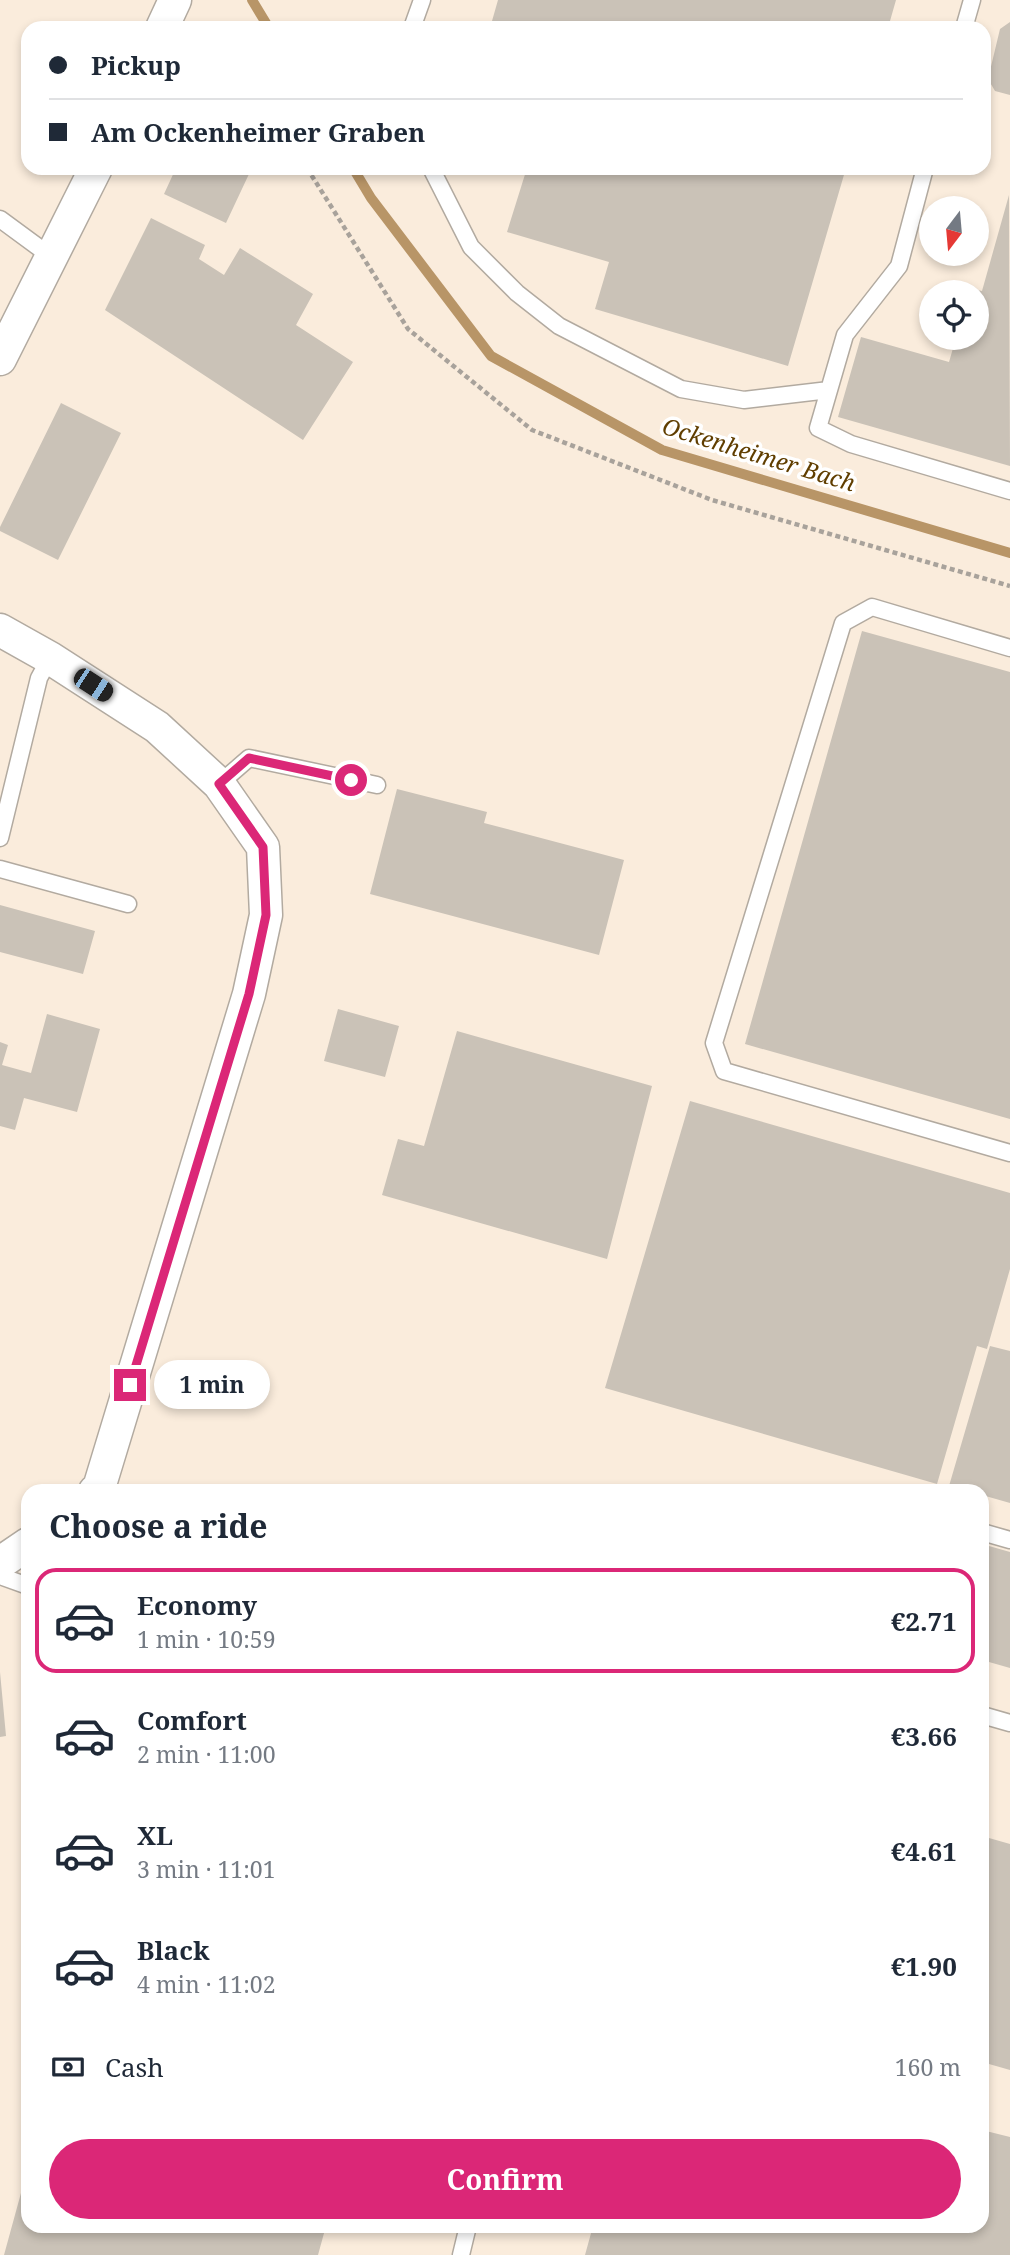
<!DOCTYPE html>
<meta charset="utf-8">
<style>
body{margin:0;font-family:"Noto Serif",serif;background:#f6f6f7;color:#1f2937;height:100vh;display:flex;flex-direction:column;font-size:26px;white-space:nowrap}
*{box-sizing:border-box;margin:0}
p{font-size:23px;color:#747a83}
.icon{flex:none;width:38px;height:38px;fill:none;stroke:currentColor;stroke-width:2;stroke-linecap:round;stroke-linejoin:round}
.map{position:relative;flex:1;overflow:hidden}
.panel{position:absolute;left:21px;top:1484px;width:968px;height:749px;display:flex;flex-direction:column;background:#fff;border-radius:21px;box-shadow:0 4px 10px #0003}
.panel>*{flex:none}
.hud{position:absolute;left:21px;top:21px;width:970px;height:154px;border-radius:21px;box-shadow:0 4px 10px #0003;display:grid;align-content:center;height:154px;padding:0 28px;background:#fff}
.needle{width:46px;rotate:196deg}
.tools{position:absolute;left:919px;top:196px;display:grid;gap:14px}
.tools a{display:grid;place-items:center;width:70px;height:70px;border-radius:50%;background:#fff;box-shadow:0 4px 10px #0003;font-size:35px}
.end{position:absolute;width:32px;height:32px;margin:-16px;border:9px solid #db2777;background:#fff;box-shadow:0 0 0 4px #fff}
.from{border-radius:50%}
.bubble{position:absolute;height:49px;border-radius:24px;background:#fff;box-shadow:0 4px 10px #0003;font-size:23px;font-weight:700;line-height:49px;text-align:center}
.car{position:absolute;width:21px;height:42px;margin:-21px -10px;border-radius:9px;box-shadow:0 0 5px 2px #0007;background:linear-gradient(#222 24%,#8ab4d8 0 40%,#222 0 76%,#8ab4d8 0 86%,#222 0)}
.hud b{display:flex;align-items:center;gap:24px;height:66px;font-size:26px}
.hud b+b{border-top:2px solid #e0e1e3}
.hud i{width:18px;height:18px;background:#1f2937}
ul{padding:0;list-style:none}
li{display:flex;align-items:center;gap:21px;height:105px;margin:0 14px 10px;padding:0 14px;border:4px solid transparent;border-radius:21px}
li div{flex:1}
li b{display:block;font-size:26px}
li em{font-style:normal;font-weight:700}
li.current{border-color:#db2777}
li>.icon{width:63px;height:63px;stroke-width:1.5}
h2{padding:0 28px;font-size:32px;line-height:84px}
.pay{display:flex;align-items:center;gap:18px;height:77px;padding:0 28px;font-size:26px}
.pay p{margin-inline-start:auto}
.button{display:flex;gap:14px;margin-top:auto;padding:14px 28px}
.button a{flex:1;height:80px;border-radius:42px;background:#db2777;color:#fff;font-size:28px;font-weight:700;line-height:80px;text-align:center}
.map>svg:first-child{display:block}
.built{fill:#faecdc;fill-rule:evenodd}
.lines{fill:none;stroke-linecap:round;stroke-linejoin:round}
.stream{stroke:#b89567;stroke-width:10}
.building{fill:#cac2b7}
.service-casing{stroke:#b2aaa0;stroke-width:19}
.minor-casing{stroke:#b2aaa0;stroke-width:35}
.path{stroke:#a8a29b;stroke-width:4.5;stroke-dasharray:5 3.5;stroke-linecap:butt}
.service{stroke:#fff;stroke-width:16}
.minor{stroke:#fff;stroke-width:32}
.route{stroke:#db2777;stroke-width:9}
.labels{text-anchor:middle;dominant-baseline:central;stroke-width:7;stroke-linejoin:round;paint-order:stroke}
.water-label{font-size:23px;font-style:italic;fill:#603e00;stroke:#fff}
</style>
<div class="map">
<svg width="1010" height="2255" viewBox="0 0 1010 2255">
<rect width="100%" height="100%" fill="#fff8ef"/>
<path class="built" d="M0,0H1010V2255H0ZM28,28H984V168H28ZM931,208H976V254H931ZM931,292H976V338H931ZM28,1491H982V2226H28Z"/>
<g class="lines">
<path class="stream" d="M252,0L269,28
M353,168L371,198L491,356L662,450L1010,553"/>
</g>
<path class="building" d="M498,0H896L888,28H490Z
M1010,22V95L995,91L988,79L1000,29Z
M176,168H237L249,174L226,223L164,194Z
M527,168H846L788,366L595,309L609,262L507,232Z
M1009,195L1010,466L838,417L861,337L949,362L956,338H976V292H969L970,288L982,291Z
M151,218L205,245L199,259L224,275L240,248L313,294L296,325L353,362L303,440L105,310Z
M61,403L121,433L58,560L0,531V527Z
M862,631L1010,672V1119L745,1044Z
M397,789L487,812L484,823L624,860L599,955L370,894Z
M0,905L95,931L83,974L0,952Z
M338,1009L399,1026L385,1077L324,1061Z
M47,1014L100,1029L77,1112L24,1098L15,1130L0,1126V1042L8,1045L2,1065L31,1073Z
M457,1031L652,1086L607,1259L382,1195L398,1139L424,1146Z
M690,1101L1010,1193V1269L987,1349L977,1346L937,1484L605,1388Z
M990,1346L1010,1351V1503L982,1495V1491L949,1486Z
M982,1544L1010,1552V1668L982,1660Z
M0,1672L6,1736L0,1737Z
M982,1836L1010,1844V2070L982,2062Z
M982,2130L1010,2137V2255H585L593,2226H982Z
M27,2171L28,2226H326L318,2255H4Z"/>
<g class="lines">
<g class="service-casing">
<path id="service" d="M412,28L422,0
M964,28L972,0
M431,168L471,247L517,293L559,326L681,389L744,400L829,390
M925,168L899,266L845,335L818,428L851,444L1010,491
M0,219L53,258
M1010,648L872,607L843,623L714,1043L724,1071L1010,1153
M219,784L249,758L377,785
M0,838L39,678L50,658
M0,869L128,904
M982,1532L1010,1540
M0,1576L28,1586
M982,1715L1010,1723
M461,2255L468,2226"/>
</g>
<g class="minor-casing">
<path id="minor" d="M162,28L175,0
M0,359L96,168
M0,630L50,658L157,727L219,784L263,847L266,915L249,994L99,1488L95,1491
M0,1563L28,1544"/>
</g>
<path class="path" d="M307,168L408,329L532,430L712,500L1010,586"/>
<use href="#service" class="service"/>
<use href="#minor" class="minor"/>
</g>
<g class="lines">
<path class="route" d="M130,1385L249,994L266,915L263,847L219,784L249,758L351,780"/>
</g>
<g class="labels">
<g class="water-label">
<text transform="translate(759 454) rotate(17)">Ockenheimer Bach</text>
</g>
</g>
</svg>
<div class="tools">
<a><svg class="needle" viewBox="-14 -14 28 28"><path d="M0-13l5 13h-10z" fill="#e53935"/><path d="M0 13l5-13h-10z" fill="#747a83"/></svg></a>
<a><svg class="icon" aria-label="locate" viewBox="0 0 24 24"><circle cx="12" cy="12" r="6"/><path d="M12 2v4M12 18v4M2 12h4M18 12h4"/></svg></a>
</div>
<i class="end from" style="left:351px;top:780px"></i>
<i class="end" style="left:130px;top:1385px"></i>
<div class="bubble" style="left:154px;top:1360px;width:116px">1 min</div>
<i class="car" style="left:93px;top:685px;rotate:123deg"></i>
<div class="hud">
<b><i class="from"></i>Pickup</b>
<b><i></i>Am Ockenheimer Graben</b>
</div>
<section class="panel">
<h2>Choose a ride</h2>
<ul>
<li class="current"><svg class="icon" aria-label="car" viewBox="0 0 24 24"><path d="M5 17H2v-5l4-1 3-4h7l3 4 3 1v5h-3M9 17h6M6 11h13"/><circle cx="7" cy="17" r="2"/><circle cx="17" cy="17" r="2"/></svg><div><b>Economy</b><p>1 min · 10:59</p></div><em>€2.71</em></li>
<li><svg class="icon" aria-label="car" viewBox="0 0 24 24"><path d="M5 17H2v-5l4-1 3-4h7l3 4 3 1v5h-3M9 17h6M6 11h13"/><circle cx="7" cy="17" r="2"/><circle cx="17" cy="17" r="2"/></svg><div><b>Comfort</b><p>2 min · 11:00</p></div><em>€3.66</em></li>
<li><svg class="icon" aria-label="car" viewBox="0 0 24 24"><path d="M5 17H2v-5l4-1 3-4h7l3 4 3 1v5h-3M9 17h6M6 11h13"/><circle cx="7" cy="17" r="2"/><circle cx="17" cy="17" r="2"/></svg><div><b>XL</b><p>3 min · 11:01</p></div><em>€4.61</em></li>
<li><svg class="icon" aria-label="car" viewBox="0 0 24 24"><path d="M5 17H2v-5l4-1 3-4h7l3 4 3 1v5h-3M9 17h6M6 11h13"/><circle cx="7" cy="17" r="2"/><circle cx="17" cy="17" r="2"/></svg><div><b>Black</b><p>4 min · 11:02</p></div><em>€1.90</em></li>
</ul>
<div class="pay"><svg class="icon" aria-label="cash" viewBox="0 0 24 24"><path d="M3 7h18v10H3z"/><circle cx="12" cy="12" r="2"/></svg>Cash<p>160 m</p></div>
<div class="button"><a>Confirm</a></div>
</section>
</div>
